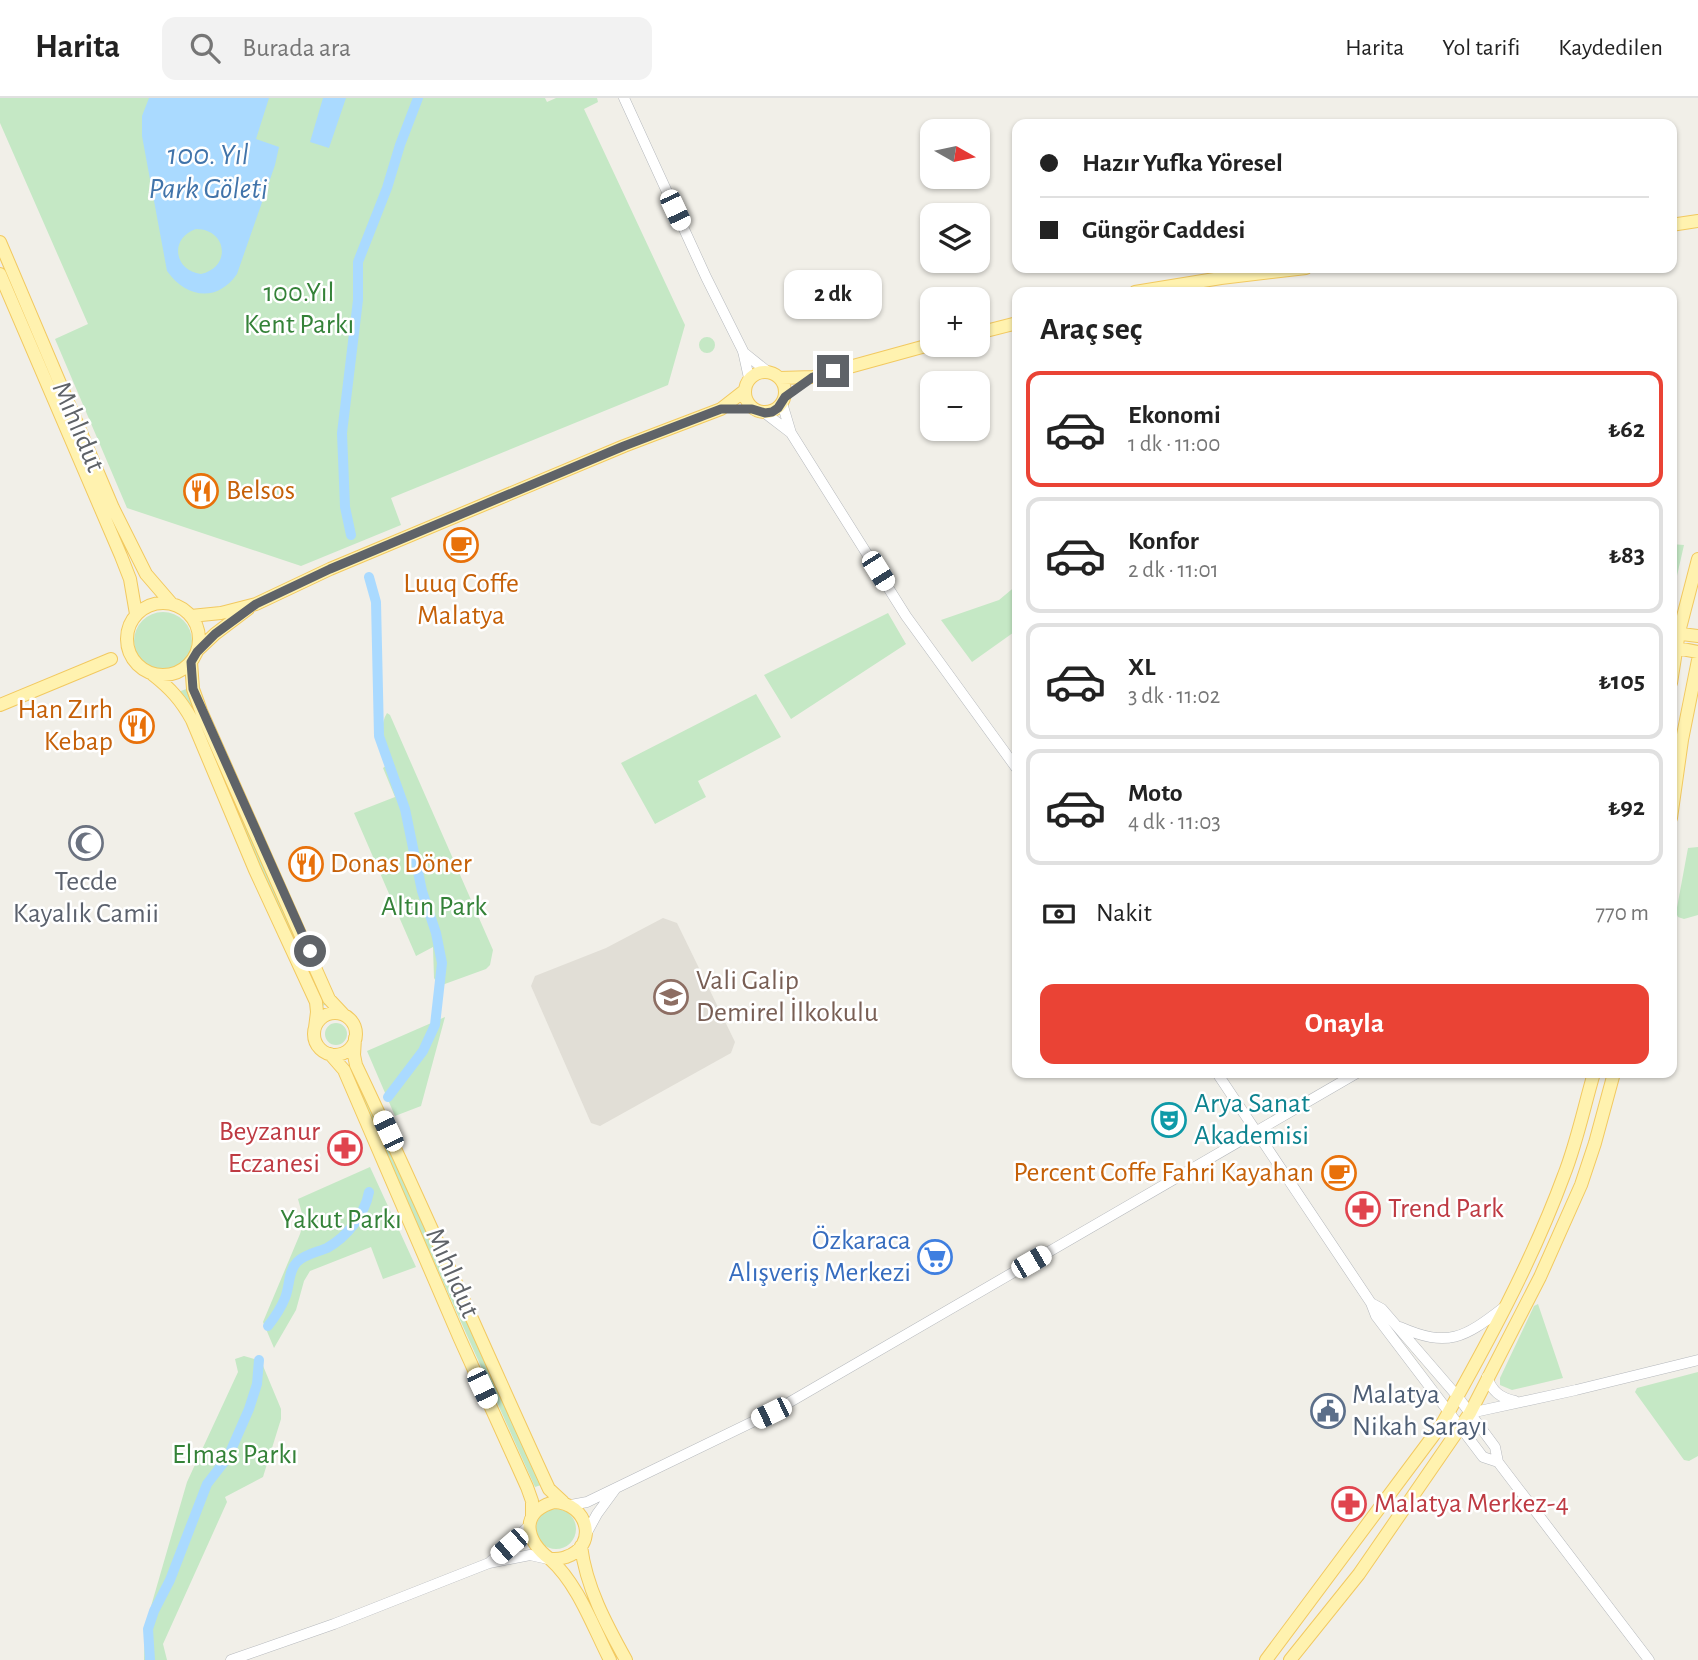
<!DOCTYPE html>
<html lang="tr">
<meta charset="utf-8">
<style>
body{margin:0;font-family:"Alegreya Sans",sans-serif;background:#f2f2f2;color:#222;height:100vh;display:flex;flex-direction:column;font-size:26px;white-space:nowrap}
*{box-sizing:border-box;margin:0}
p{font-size:23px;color:#767676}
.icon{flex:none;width:38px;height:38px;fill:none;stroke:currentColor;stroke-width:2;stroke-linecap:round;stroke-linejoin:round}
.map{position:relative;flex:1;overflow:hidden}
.drawer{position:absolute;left:1012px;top:189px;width:665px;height:791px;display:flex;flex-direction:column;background:#fff;border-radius:14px;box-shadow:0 2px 5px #0004}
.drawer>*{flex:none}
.guide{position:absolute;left:1012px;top:21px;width:665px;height:154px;border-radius:14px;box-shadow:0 2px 5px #0004;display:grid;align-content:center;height:154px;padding:0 28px;background:#fff}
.needle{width:46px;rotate:99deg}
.controls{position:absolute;left:920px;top:21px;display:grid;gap:14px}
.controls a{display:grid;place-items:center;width:70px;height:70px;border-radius:14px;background:#fff;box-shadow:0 2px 5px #0004;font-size:35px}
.end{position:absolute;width:32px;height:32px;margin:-16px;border:9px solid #5f6368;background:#fff;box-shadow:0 0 0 4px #fff}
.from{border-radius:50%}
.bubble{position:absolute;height:49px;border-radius:14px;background:#fff;box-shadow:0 2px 5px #0004;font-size:23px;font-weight:700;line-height:49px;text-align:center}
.car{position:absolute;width:21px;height:42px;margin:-21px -10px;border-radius:9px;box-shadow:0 0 5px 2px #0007;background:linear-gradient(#fff 24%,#345 0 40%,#fff 0 76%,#345 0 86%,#fff 0)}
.guide b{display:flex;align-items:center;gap:24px;height:66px;font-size:26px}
.guide b+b{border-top:2px solid #e0e0e0}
.guide i{width:18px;height:18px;background:#222}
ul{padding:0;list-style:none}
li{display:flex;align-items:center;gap:21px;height:116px;margin:0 14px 10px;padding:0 14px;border:4px solid #e0e0e0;border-radius:14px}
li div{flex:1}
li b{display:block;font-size:26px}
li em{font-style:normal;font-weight:700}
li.active{border-color:#ea4335}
li>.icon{width:63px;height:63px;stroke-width:1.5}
h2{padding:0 28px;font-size:32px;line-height:84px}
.pay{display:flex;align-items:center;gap:18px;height:77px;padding:0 28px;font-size:26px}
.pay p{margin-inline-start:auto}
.cta{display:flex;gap:14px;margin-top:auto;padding:14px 28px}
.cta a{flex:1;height:80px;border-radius:14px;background:#ea4335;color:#fff;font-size:28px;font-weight:700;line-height:80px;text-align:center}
header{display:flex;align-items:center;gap:42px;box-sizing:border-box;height:98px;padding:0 35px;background:#fff;border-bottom:2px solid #e0e0e0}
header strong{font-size:33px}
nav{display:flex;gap:38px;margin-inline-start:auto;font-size:24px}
.search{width:490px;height:63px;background:#f2f2f2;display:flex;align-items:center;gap:18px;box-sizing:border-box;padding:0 24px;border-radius:14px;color:#767676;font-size:26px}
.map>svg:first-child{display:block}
.education{fill:#e1ded6}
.green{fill:#c5e8c5}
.water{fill:#aadaff;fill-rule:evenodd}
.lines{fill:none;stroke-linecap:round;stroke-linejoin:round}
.canal{stroke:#aadaff;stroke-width:10}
.minor-casing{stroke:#b5b8bc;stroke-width:11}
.major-casing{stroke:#f2c960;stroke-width:14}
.minor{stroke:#fff;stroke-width:10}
.major{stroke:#fff2af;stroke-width:12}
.route{stroke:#5f6368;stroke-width:9}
.labels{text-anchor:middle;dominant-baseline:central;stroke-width:5;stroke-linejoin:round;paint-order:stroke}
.park-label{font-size:28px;fill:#348238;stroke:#fff}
.street-label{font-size:28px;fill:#5f6368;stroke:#fff}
.food-label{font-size:28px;fill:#c56008;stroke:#fff;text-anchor:start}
.worship-label{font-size:28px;fill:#5b616d;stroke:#fff}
.education-label{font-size:28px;fill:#785e54;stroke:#fff;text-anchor:start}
.culture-label{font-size:28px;fill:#0d838f;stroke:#fff;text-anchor:start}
.health-label{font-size:28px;fill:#be3a42;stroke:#fff;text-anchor:start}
.shop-label{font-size:28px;fill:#366cbe;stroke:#fff;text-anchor:end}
.service-label{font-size:28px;fill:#4e5e75;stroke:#fff;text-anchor:start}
.water-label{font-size:30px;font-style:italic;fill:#4174aa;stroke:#fff}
</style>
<header>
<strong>Harita</strong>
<div class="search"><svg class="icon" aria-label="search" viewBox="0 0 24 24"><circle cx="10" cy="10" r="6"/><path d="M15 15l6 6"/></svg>Burada ara</div>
<nav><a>Harita</a><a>Yol tarifi</a><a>Kaydedilen</a></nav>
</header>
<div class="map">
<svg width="1698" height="1562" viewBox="0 0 1698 1562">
<rect width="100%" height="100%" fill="#f1efe8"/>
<path class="education" d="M663,820L677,825L735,944L731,955L600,1028L591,1025L531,888L535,878L606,850Z"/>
<path class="green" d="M0,0H545L547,4L556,0H597L598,4L584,11L685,227L668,287L391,400L401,427L301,468L127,410L55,241L88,226L0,25Z
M699 247a8 8 0 1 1 16 0a8 8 0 1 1-16 0Z
M1671,446L1684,447L1671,504Z
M1017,487V532L972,564L941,522L999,502Z
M134 543a29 29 0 1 1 58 0a29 29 0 1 1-58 0Z
M888,515L906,546L791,621L764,577Z
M189,590L327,906L320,909L178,594Z
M756,596L781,639L698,683L706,699L655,726L621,665Z
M387,615L390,617L493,852L490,867L486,871L442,887H438L434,880L433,849L416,858L354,715L395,699L383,670L390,665C386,649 377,631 387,615Z
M1698,749V817L1684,821L1678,819L1676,815L1688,750Z
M445,919L421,1008L395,1018L367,953Z
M325 936a11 11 0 1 1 22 0a11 11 0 1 1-22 0Z
M354,969L541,1387L535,1389L348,972Z
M370,1069L416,1169L383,1181L371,1149L310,1173L304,1183L296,1212L274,1250L263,1224L300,1136L304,1123L298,1101Z
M1538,1206L1563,1280L1512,1292L1500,1287V1280L1534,1208Z
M244,1258L261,1263L281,1311V1321L263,1379L225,1399L227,1404L163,1546L167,1562H144L145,1529L187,1384L238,1274L235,1261Z
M1698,1274V1358L1689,1363L1684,1362L1635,1294L1637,1290Z
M536 1431a20 20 0 1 1 40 0a20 20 0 1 1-40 0Z"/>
<path class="water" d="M149,0H269L256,41L279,49L275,67L237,176C217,205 186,200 167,173L142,38V18ZM196,131C227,131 232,169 201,176C174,173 169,140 196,131Z
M323,0H346L329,50L310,44Z"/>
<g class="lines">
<path class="canal" d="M351,437L345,409L342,335L358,202V164L387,90L400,47L418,0
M369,479L376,504L379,638L405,711L422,793L436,835L442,865L435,927L423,953L388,999
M268,1228C275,1219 281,1210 285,1200C290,1188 288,1173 297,1164C305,1156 318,1154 327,1150C347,1139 365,1116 369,1094
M150,1562L148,1531L154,1513L170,1482L207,1386L228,1359L249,1311L257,1286L259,1262"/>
<g class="minor-casing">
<path id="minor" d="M624,0L706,179L743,253L749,280
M743,254L768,274
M782,305L791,335L906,518L1017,671
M765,315L791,335
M1217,975L1371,1205L1382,1211L1458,1299L1495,1349L1498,1364L1483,1359L1376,1218L1371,1205
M1400,1229C1448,1250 1464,1240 1503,1210
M1487,1279C1492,1293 1500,1300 1515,1303
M1470,1315L1576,1292L1698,1262
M1498,1364L1649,1562
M616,1390L771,1315L1357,975
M571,1407L587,1404L616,1390L597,1416L585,1438
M529,1428L489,1465L530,1457L548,1461
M231,1562L334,1526L489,1465"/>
</g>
<g class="major-casing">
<path id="major" d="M1671,127L1698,123
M0,144L113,410L146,476L171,505
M0,176L121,458L130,481L136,516
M1135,194L1221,180L1306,170
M978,235L1017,225
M745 294a20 20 0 1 1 40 0a20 20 0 1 1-40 0Z
M780,280L813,279L933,246
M127 541a36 36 0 1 1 72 0a36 36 0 1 1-72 0Z
M191,518L221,515L256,506L330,471L624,348L721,311L744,293
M1674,535L1698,538
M1672,547L1677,550L1698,554
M197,553L215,536L248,511
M191,564L193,591L201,613L329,901L344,917
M152,576C170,590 181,602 192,622L255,772L316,904L317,914L315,930
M1671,585L1679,534L1698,461
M0,607L111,561
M1671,720L1682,642L1698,562
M314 936a21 21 0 1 1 42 0a21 21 0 1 1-42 0Z
M355,940L354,957L356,967C423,1107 484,1250 549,1391L563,1404
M330,956L344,972L460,1241L527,1389L532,1403V1419
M554,1404C588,1405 599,1448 566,1459C561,1461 555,1461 550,1461C525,1443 519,1414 554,1404Z
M581,1448C586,1489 606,1526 626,1562
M550,1461C578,1486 593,1529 610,1562
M1266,1562L1442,1326C1487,1246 1532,1164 1564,1077C1577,1044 1584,1009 1594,975
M1290,1562L1359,1476L1470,1315L1540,1179L1581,1087L1595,1045L1614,975"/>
</g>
<use href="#minor" class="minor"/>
<use href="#major" class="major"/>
</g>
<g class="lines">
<path class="route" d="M310,853L193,591L191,564L197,554L215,536L256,506L330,471L624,348L721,311H752L765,315L772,314L778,310L785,299L813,279L833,273"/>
</g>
<defs>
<g id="restaurant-ring" transform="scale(1.75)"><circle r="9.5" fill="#fff" stroke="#e8710a" stroke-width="1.5"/><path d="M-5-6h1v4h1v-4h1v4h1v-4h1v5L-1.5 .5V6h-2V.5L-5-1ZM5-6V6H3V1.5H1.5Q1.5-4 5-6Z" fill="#e8710a"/></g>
<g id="cafe-ring" transform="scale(1.75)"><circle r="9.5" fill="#fff" stroke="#e8710a" stroke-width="1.5"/><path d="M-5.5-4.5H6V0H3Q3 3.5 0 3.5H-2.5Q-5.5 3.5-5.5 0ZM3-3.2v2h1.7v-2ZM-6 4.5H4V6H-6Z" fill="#e8710a"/></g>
<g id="mosque-ring" transform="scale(1.75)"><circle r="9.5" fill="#fff" stroke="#6b7280" stroke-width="1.5"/><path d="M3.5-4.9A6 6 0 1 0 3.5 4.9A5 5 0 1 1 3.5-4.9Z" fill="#6b7280"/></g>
<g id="school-ring" transform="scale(1.75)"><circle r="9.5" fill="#fff" stroke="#8d6e63" stroke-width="1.5"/><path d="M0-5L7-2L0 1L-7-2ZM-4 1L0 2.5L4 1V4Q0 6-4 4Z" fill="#8d6e63"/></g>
<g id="theatre-ring" transform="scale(1.75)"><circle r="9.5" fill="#fff" stroke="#0f9aa8" stroke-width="1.5"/><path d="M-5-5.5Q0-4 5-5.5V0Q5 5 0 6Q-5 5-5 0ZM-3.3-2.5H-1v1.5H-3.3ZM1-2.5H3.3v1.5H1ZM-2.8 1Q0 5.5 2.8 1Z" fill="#0f9aa8"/></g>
<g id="pharmacy-ring" transform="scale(1.75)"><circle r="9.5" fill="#fff" stroke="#e0444e" stroke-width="1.5"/><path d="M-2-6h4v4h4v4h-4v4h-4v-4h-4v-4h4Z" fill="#e0444e"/></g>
<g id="supermarket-ring" transform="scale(1.75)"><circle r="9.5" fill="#fff" stroke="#3f7fe0" stroke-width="1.5"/><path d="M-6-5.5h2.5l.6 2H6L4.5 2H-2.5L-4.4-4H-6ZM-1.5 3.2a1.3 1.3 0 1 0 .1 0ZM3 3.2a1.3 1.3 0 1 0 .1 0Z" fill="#3f7fe0"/></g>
<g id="civic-ring" transform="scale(1.75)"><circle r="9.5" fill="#fff" stroke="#5c6f8a" stroke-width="1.5"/><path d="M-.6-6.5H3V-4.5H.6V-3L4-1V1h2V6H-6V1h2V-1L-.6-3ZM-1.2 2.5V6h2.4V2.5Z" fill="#5c6f8a"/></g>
</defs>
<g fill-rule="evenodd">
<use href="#restaurant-ring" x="201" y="393"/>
<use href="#cafe-ring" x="461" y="447"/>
<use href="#restaurant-ring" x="137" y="628"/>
<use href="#mosque-ring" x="86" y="745"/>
<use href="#restaurant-ring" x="306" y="766"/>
<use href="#school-ring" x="671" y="899"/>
<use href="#theatre-ring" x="1169" y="1022"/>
<use href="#pharmacy-ring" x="345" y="1050"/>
<use href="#cafe-ring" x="1339" y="1075"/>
<use href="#pharmacy-ring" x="1363" y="1111"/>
<use href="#supermarket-ring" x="935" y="1159"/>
<use href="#civic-ring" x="1328" y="1313"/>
<use href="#pharmacy-ring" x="1349" y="1406"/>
</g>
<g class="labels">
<g class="park-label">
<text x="299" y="195">100.Yıl<tspan x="299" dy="32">Kent Parkı</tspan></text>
<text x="434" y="809">Altın Park</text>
<text x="341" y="1122">Yakut Parkı</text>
<text x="235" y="1357">Elmas Parkı</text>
</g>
<g class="street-label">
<text transform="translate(78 329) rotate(67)">Mıhlıdut</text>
<text transform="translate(452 1175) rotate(66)">Mıhlıdut</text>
</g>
<g class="food-label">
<text x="226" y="393">Belsos</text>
<text x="461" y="486" text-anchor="middle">Luuq Coffe<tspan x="461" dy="32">Malatya</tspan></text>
<text x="113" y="612" text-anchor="end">Han Zırh<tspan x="113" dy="32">Kebap</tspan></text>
<text x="330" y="766">Donas Döner</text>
<text x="1314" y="1075" text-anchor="end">Percent Coffe Fahri Kayahan</text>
</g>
<g class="worship-label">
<text x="86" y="784">Tecde<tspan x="86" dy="32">Kayalık Camii</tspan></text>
</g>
<g class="education-label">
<text x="696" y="883">Vali Galip<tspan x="696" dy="32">Demirel İlkokulu</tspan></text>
</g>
<g class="culture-label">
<text x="1194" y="1006">Arya Sanat<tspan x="1194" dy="32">Akademisi</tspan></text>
</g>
<g class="health-label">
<text x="320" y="1034" text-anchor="end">Beyzanur<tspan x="320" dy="32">Eczanesi</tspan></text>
<text x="1388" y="1111">Trend Park</text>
<text x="1374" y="1406">Malatya Merkez-4</text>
</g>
<g class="shop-label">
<text x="911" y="1143">Özkaraca<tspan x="911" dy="32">Alışveriş Merkezi</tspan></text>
</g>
<g class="service-label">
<text x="1352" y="1297">Malatya<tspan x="1352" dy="32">Nikah Sarayı</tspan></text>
</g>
<g class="water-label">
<text x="208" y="57">100. Yıl<tspan x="208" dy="34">Park Göleti</tspan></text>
</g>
</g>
</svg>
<div class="controls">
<a><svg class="needle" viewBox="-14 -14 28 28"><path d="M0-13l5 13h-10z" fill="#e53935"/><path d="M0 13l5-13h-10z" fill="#767676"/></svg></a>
<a><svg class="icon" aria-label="layers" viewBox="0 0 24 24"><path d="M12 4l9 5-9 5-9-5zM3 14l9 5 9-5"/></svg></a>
<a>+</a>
<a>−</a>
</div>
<i class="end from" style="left:310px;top:853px"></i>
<i class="end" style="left:833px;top:273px"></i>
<div class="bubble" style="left:784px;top:172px;width:98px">2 dk</div>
<i class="car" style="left:675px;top:112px;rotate:155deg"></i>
<i class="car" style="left:878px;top:473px;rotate:148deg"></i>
<i class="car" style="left:388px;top:1033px;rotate:335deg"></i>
<i class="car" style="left:1031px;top:1164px;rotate:60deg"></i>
<i class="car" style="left:482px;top:1290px;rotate:155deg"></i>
<i class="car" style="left:771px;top:1315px;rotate:244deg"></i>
<i class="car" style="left:509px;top:1448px;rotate:229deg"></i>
<div class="guide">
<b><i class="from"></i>Hazır Yufka Yöresel</b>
<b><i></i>Güngör Caddesi</b>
</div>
<section class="drawer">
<h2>Araç seç</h2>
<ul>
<li class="active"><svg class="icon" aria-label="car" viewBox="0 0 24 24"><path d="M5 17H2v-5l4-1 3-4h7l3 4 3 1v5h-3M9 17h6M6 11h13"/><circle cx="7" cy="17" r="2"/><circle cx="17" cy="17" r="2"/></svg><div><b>Ekonomi</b><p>1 dk · 11:00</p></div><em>₺62</em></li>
<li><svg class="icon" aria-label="car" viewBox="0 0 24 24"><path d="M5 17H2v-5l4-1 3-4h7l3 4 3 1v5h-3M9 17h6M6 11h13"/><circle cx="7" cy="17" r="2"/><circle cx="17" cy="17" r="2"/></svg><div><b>Konfor</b><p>2 dk · 11:01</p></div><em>₺83</em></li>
<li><svg class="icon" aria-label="car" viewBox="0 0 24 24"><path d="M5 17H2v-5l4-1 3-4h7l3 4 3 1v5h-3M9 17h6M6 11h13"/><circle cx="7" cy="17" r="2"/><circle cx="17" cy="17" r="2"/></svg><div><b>XL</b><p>3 dk · 11:02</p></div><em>₺105</em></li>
<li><svg class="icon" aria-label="car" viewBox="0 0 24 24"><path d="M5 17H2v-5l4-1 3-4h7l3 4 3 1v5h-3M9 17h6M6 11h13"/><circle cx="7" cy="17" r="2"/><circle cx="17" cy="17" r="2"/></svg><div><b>Moto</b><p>4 dk · 11:03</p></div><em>₺92</em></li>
</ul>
<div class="pay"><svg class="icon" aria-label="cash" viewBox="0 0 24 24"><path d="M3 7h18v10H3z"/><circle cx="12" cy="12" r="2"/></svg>Nakit<p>770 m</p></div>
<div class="cta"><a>Onayla</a></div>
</section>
</div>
